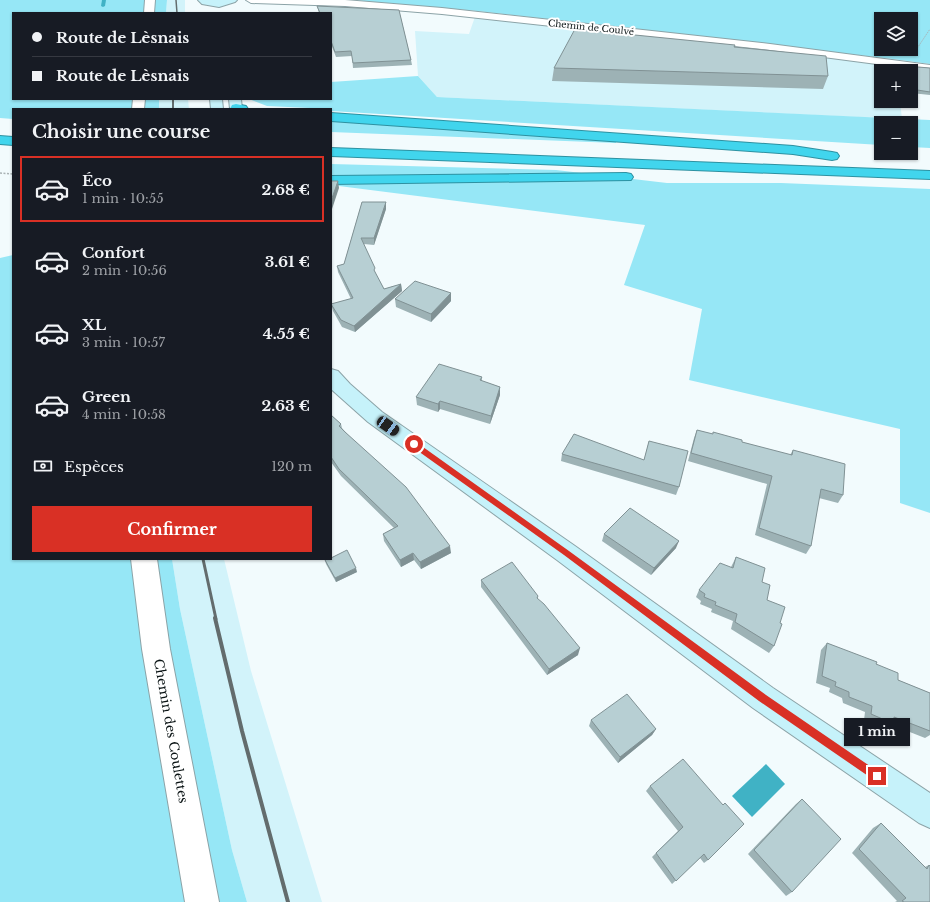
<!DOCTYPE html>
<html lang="fr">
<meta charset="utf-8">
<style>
body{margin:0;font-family:"Libre Baskerville",serif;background:#20242c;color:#f1f3f6;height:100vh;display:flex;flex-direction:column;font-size:15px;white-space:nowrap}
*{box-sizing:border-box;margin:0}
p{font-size:13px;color:#9ea1a6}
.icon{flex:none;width:22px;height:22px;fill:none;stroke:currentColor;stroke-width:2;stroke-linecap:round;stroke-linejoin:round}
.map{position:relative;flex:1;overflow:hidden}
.side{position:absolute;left:12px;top:108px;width:320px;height:452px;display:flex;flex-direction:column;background:#171b24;border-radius:0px;box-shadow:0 1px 3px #0004}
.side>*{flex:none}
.top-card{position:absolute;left:12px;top:12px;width:320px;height:88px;border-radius:0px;box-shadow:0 1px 3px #0004;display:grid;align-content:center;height:88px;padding:0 20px;background:#171b24}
.fabs{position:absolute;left:874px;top:12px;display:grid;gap:8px}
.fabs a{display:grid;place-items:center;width:44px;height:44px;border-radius:0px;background:#171b24;box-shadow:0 1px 3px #0004;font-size:20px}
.end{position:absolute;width:18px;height:18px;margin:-9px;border:5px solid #d93025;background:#fff;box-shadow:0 0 0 2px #fff}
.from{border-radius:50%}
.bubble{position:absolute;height:28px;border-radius:0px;background:#171b24;box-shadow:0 1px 3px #0004;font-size:13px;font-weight:700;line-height:28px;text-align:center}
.car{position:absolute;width:12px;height:24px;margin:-12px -6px;border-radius:5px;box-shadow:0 0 3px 1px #0007;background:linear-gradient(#222 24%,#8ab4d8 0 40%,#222 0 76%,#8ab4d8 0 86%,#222 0)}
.top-card b{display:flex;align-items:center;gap:14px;height:38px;font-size:15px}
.top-card b+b{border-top:1px solid #363941}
.top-card i{width:10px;height:10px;background:#f1f3f6}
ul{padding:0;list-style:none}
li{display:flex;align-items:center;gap:12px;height:66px;margin:0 8px 6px;padding:0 12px;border:2px solid transparent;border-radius:0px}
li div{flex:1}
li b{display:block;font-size:15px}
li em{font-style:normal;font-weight:700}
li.on{border-color:#d93025}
li>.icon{width:36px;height:36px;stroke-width:1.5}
h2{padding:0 20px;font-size:18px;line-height:48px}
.pay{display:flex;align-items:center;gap:10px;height:44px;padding:0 20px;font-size:15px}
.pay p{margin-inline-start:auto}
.button{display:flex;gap:8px;margin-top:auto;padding:8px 20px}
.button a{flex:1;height:46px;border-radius:0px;background:#d93025;color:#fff;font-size:16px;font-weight:700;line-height:46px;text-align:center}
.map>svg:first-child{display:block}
.built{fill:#d2f3fa}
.green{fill:#96e7f6;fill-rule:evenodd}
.water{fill:#40b2c5}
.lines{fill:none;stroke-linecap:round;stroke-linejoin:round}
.stream{fill:#40b2c5;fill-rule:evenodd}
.street-casing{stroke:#8ca3a7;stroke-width:2}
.secondary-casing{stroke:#8ca3a7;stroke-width:2}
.highway-casing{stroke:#2e91a1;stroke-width:2}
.path-far1{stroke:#a9b2b4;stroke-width:1;stroke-dasharray:1.5 1;stroke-linecap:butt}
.path{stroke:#a9b2b4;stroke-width:1.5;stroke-dasharray:2 1.5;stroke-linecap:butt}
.street{fill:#fff;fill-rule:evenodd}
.secondary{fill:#c6f2fa;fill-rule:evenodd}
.highway{fill:#41d5ed;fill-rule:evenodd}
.rail-far3{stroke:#636c6d;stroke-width:1.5}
.rail-far2{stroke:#636c6d;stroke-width:2}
.rail-far1{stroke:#636c6d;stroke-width:3}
.rail{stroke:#636c6d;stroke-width:4}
.wall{fill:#9db2b5}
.shaded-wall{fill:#809194}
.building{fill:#b7cfd3;stroke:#809194}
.route{fill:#d93025}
.labels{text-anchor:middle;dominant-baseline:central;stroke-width:4;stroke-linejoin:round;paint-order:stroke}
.far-street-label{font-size:9px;fill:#0b1415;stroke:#fff}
.near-street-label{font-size:13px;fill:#0b1415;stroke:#fff}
</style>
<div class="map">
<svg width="930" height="902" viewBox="0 0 930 902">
<rect width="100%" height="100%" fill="#f2fbfd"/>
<path class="built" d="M167,0H185V13H166Z
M477,11L893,59L895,71H881V101H900L902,119L437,97L418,76L415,31L469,34Z
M159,99H188L189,109H159Z
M172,559H224L251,671L322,902H247L232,850L180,609Z"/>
<path class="green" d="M0,0H167L166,13H13V99H159V109H13V119L0,118Z
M353,0H930V64L893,59L477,11ZM881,19H911V49H881Z
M418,76L437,97L930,120V148L911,147V123H881V145L331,111V109L267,106L249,99H331V82Z
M331,121L616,140V143L331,132Z
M331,164L556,170L667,183H781L930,189V513L900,503V429L689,380L702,309L624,285L645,225L331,185Z
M13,255V559H172L180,609L232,850L247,902H0V258Z"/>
<path class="water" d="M766,764L785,784L752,817L732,796Z"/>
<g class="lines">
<path class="stream" d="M102,0H106L105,6L103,7L101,6Z"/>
<g class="street-casing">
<path id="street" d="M145,0H155L154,13H144Z
M246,0H345L442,8L770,44L930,65V71L770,50L442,14L345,6L251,3Z
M133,99H145L144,109H132Z
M131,559H157L170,649L219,902H185L142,649Z"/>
</g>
<g class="secondary-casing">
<path id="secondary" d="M198,0H237L235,2L219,7L202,4Z
M210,99H222L223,109H211Z
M229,99H241L242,109H230Z
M331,369L338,371L350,384L382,412L575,546L773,688L930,793V828L919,823L753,708L557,560L368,422L331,389Z"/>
</g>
<g class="highway-casing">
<path id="highway" d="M236,104L246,106L248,109H230L232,105Z
M331,113L793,146L832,152L837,153L839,156L837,159L832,160L793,154L331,121Z
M0,136L13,137V145L0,144Z
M331,148L930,171V179L331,156Z
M626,173L631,174L633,177L631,180L331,184V176Z"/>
</g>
<path class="path-far1" d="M916,50L930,29"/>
<path class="path" d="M0,173L13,174"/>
<use href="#street" class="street"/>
<use href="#secondary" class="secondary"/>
<use href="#highway" class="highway"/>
<path class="rail-far3" d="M176,0L177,13
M173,99V101"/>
<path class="rail-far2" d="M173,100V109"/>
<path class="rail-far1" d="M203,559L216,619"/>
<path class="rail" d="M215,618L242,731L288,902"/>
</g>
<path class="wall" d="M317,6L399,10L411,60L412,65L353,68L352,56L336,57L331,44V13H319Z
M734,47L828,76L823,89L552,81L554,68Z
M906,66L930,68V95L911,93V71H904V69Z
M362,202H386V209L374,245L364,244L376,275L384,289L401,284L402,291L355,332L342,327L333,311L331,304L351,299L338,272L337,266L344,264Z
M451,293V301L431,322L396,307L395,299Z
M482,377V381L500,387V395L490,424L440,409L438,412L417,405L416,397Z
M331,415L341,424L342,428L451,553L421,569L414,560L401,567L384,541L383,534L394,528L341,476L331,462Z
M697,430L790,455L793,450L843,495L838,503L819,498L811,546L806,554L755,535L767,484L688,461L694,438Z
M649,441L679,487L676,495L561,461L562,454L644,460Z
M604,534L676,548L651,575L602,541Z
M736,557L762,582L767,600L774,646L769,653L731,629L733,621L711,612L712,609L700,604L701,601L696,597L699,590L731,567Z
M325,560L357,572L336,582L326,564Z
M481,580L538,596V599L578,655L547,675L481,587Z
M827,643L876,664L898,680L930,693V735L925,738L892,725L886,729L864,720L865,712L843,703L842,698L829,692L830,688L816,683L821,650Z
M591,720L656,729L652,735L618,763L589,726Z
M650,786L723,805L725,803L708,860L704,863L700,858L672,884L652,857L678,831L646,791Z
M802,799L792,892L786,896L748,854L796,804Z
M881,823L925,867L929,865L930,902H895L897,901L852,853L873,828Z"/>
<path class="shaded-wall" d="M338,181L339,188L332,209L331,201Z
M386,202V209L374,245V238Z
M401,284L402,291L355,332L354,326Z
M451,293V301L431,322V314Z
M500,387V395L490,424L491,416Z
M440,401V409L438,412V404Z
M679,541L676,548L651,575L654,568Z
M450,546L451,553L421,569L420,562Z
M413,553L414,560L401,567L400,560Z
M356,568L357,572L336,582L335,578Z
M580,648L578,655L547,675L549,669Z
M656,729L652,735L618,763L620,757Z"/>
<path class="building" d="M317,6L399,10L411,60L353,63L351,51L335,52L331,41V13H320Z
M575,29L735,45L734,47L826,56L828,76L554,68Z
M906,66L930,68V92L911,89V71H907Z
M331,181H338L331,201Z
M362,202H386L374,238H361L375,268L374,270L384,289L401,284L354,326L341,320L331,304L353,298L337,266L344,264Z
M415,281L451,293L431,314L395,299Z
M439,364L482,377L480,380L500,387L491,416L440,401L438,404L416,397Z
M331,415L341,424L339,426L345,432L406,487L450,546L420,562L413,553L400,560L383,534L398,526L339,469L331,457Z
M697,430L713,434V432L742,440V442L792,455L793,450L845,464L843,495L821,489L811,546L759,528L772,476L691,453Z
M574,434L644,460L649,441L688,451L679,487L562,454Z
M630,508L679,541L654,568L604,534Z
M347,550L356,568L335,578L325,560L328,559H331V558Z
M736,557L765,568L762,582L770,585L767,600L785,607L780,623L782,624L774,646L735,622L737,614L715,605L716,602L704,597L705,594L699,590L720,563L733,568Z
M512,562L538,596L537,598L544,604L580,648L549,669L481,580Z
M827,643L877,662L876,664L898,673V680L930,693V731L894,717V724L871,714L872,706L849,697V692L835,686L836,682L822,676Z
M627,694L656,729L620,757L591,720Z
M683,759L723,805L725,803L744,824L708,860L704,854L676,881L656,853L683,827L650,786Z
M802,799L841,839L792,892L754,850Z
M881,823L927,869L929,865L930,866V902H904L902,901L906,898L859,849Z"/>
<path class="route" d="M411,442H416L569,551L766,695L880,773L882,776L880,780L877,781L874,780L759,701L564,555L411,446Z"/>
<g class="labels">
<g class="far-street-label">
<text transform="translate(591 27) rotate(6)">Chemin de Coulvé</text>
</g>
<g class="near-street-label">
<text transform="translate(171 731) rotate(80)">Chemin des Coulettes</text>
</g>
</g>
</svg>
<div class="fabs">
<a><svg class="icon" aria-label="layers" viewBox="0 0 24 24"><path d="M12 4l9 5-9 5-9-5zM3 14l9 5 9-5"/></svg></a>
<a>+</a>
<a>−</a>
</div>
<i class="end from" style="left:414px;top:444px"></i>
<i class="end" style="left:877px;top:776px"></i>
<div class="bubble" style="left:844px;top:718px;width:66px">1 min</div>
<i class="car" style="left:388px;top:426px;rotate:125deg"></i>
<div class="top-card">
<b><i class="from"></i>Route de Lèsnais</b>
<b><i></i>Route de Lèsnais</b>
</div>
<section class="side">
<h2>Choisir une course</h2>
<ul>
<li class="on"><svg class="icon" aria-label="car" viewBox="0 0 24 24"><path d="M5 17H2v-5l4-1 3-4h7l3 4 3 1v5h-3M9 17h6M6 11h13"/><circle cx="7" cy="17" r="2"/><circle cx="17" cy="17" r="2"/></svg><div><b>Éco</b><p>1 min · 10:55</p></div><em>2.68 €</em></li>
<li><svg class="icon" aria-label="car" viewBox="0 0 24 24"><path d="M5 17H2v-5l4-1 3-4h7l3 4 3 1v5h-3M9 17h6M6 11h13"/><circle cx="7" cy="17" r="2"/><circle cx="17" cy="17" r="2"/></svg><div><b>Confort</b><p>2 min · 10:56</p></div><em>3.61 €</em></li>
<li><svg class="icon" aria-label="car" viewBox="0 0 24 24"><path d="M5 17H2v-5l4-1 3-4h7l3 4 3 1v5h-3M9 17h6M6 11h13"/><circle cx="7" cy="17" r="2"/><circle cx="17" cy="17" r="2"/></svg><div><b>XL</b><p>3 min · 10:57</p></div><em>4.55 €</em></li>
<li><svg class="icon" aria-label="car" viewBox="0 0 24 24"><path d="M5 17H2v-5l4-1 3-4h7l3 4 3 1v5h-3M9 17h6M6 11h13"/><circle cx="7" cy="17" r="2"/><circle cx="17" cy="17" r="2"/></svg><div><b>Green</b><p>4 min · 10:58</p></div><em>2.63 €</em></li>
</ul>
<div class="pay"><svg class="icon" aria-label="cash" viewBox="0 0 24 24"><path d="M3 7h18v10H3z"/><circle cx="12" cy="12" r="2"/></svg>Espèces<p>120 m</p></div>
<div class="button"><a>Confirmer</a></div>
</section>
</div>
